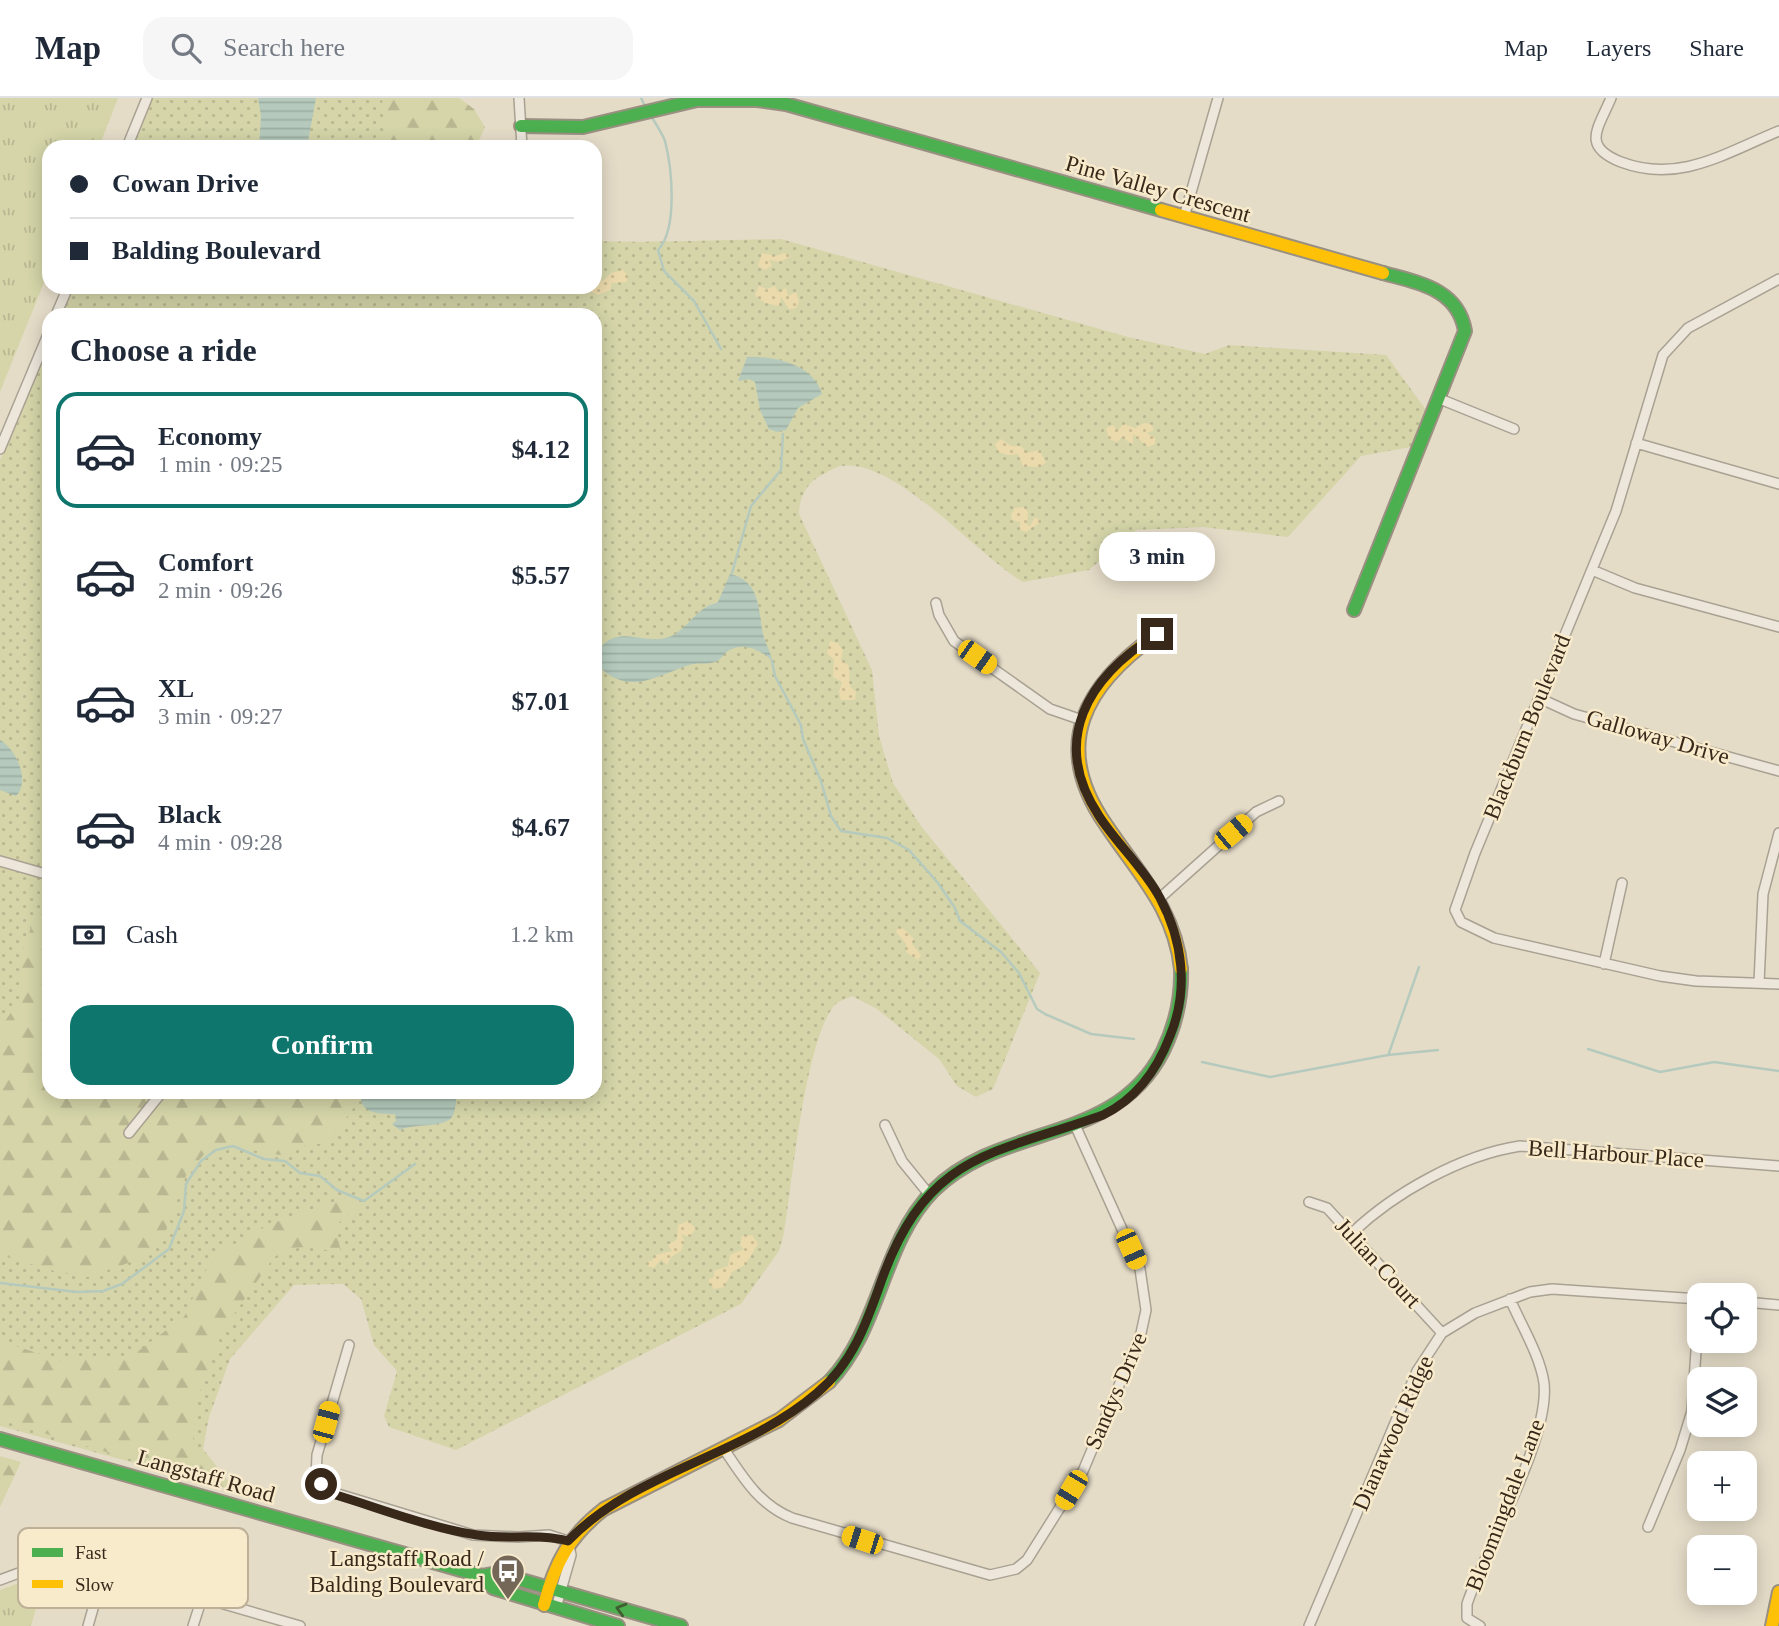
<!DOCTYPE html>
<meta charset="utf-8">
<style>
body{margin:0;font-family:"Times New Roman",serif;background:#f6f6f7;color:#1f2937;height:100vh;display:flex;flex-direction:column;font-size:26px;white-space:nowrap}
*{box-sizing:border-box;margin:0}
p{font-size:23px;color:#747a83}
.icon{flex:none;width:38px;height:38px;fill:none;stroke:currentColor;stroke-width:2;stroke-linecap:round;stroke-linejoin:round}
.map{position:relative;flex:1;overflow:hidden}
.drawer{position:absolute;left:42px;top:210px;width:560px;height:791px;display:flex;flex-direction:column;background:#fff;border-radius:21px;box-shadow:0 4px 18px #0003}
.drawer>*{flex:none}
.guide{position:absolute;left:42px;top:42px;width:560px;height:154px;border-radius:21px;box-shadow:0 4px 18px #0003;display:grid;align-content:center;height:154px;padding:0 28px;background:#fff}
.buttons{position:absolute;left:1687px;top:1185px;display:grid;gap:14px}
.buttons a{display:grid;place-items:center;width:70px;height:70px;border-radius:14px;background:#fff;box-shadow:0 4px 18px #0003;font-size:35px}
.end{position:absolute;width:32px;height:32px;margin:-16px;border:9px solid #38281a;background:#fff;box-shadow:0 0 0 4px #fff}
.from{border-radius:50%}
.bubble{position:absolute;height:49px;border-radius:21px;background:#fff;box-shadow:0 4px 18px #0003;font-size:23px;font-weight:700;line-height:49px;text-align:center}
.car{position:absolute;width:21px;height:42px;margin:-21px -10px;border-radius:9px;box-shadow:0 0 5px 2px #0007;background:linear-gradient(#f5c518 24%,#345 0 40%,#f5c518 0 76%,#345 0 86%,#f5c518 0)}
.guide b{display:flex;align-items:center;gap:24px;height:66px;font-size:26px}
.guide b+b{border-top:2px solid #e0e1e3}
.guide i{width:18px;height:18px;background:#1f2937}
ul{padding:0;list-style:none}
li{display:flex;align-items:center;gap:21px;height:116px;margin:0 14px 10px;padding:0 14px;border:4px solid transparent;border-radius:21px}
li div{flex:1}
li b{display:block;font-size:26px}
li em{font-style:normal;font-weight:700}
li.on{border-color:#0f766e}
li>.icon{width:63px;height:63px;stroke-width:1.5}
h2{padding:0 28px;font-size:32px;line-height:84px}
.pay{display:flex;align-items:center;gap:18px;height:77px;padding:0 28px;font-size:26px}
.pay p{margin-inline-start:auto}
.primary-button{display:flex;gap:14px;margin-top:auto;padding:14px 28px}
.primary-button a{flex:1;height:80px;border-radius:21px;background:#0f766e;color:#fff;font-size:28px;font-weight:700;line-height:80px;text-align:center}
header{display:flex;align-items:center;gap:42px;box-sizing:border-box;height:98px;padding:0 35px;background:#fff;border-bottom:2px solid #e0e1e3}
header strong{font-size:33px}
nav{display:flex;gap:38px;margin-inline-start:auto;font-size:24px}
.search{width:490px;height:63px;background:#f6f6f7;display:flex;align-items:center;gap:18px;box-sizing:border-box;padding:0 24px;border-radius:21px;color:#747a83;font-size:26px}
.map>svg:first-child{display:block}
.grass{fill:url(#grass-dots)}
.forest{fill:url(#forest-firs)}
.sand{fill:url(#sand-dots)}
.park{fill:url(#park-tufts)}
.water{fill:url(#water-rules)}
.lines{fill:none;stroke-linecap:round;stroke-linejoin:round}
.stream{stroke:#b5cabd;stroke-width:2.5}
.street-casing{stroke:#a9a192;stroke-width:12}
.fast-casing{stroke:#999082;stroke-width:16}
.slow-casing{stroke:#999082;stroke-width:16}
.street{stroke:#ece6db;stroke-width:9}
.fast{stroke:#4caf50;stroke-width:12}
.slow{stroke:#ffc107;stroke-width:12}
.oneway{stroke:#405e30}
.route{stroke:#38281a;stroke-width:9}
.labels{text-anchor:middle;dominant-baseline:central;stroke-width:5;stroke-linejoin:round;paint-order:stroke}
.street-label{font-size:23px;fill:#38281a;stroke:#f8ebcc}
.poi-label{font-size:23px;fill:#38281a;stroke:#f8ebcc;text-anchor:end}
.key{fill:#f8ebcc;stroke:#beb097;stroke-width:2}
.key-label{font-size:19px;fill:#38281a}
</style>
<header>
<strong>Map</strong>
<div class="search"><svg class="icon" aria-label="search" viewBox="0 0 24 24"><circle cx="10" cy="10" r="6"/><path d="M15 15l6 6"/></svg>Search here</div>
<nav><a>Map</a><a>Layers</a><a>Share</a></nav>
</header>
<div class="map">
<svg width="1779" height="1528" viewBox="0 0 1779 1528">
<defs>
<pattern id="grass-dots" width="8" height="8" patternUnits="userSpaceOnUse" patternTransform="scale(1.75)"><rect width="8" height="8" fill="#d5d5a9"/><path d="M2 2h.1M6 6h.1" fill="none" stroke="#b8b791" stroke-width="1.8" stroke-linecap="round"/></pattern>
<pattern id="forest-firs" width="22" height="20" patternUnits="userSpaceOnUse" patternTransform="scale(1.75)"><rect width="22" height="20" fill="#d5d5a9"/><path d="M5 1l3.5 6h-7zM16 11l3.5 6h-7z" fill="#b8b791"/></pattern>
<pattern id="sand-dots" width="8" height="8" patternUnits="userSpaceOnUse" patternTransform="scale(1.75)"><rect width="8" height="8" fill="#ebdaac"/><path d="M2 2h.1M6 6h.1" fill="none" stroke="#cabb93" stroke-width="1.8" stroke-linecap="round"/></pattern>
<pattern id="park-tufts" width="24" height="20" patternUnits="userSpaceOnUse" patternTransform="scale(1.75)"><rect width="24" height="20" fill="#d5d5a9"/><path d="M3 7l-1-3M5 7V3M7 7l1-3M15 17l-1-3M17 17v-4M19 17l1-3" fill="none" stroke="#b8b791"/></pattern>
<pattern id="water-rules" width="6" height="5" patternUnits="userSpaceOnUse" patternTransform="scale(1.75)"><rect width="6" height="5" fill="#b5cabd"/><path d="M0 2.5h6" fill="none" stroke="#9caea2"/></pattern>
</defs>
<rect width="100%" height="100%" fill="#e5dcc8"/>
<path class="grass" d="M144,0H403L414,49H125Z
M781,141L1128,239L1205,256L1229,247L1386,257L1429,316L1422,347L1361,358L1288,439L1203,429L1136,432L1089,472L1023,484C979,459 895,359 841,368C835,369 828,374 822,377C807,384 799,400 799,416L872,572L879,638L893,685L921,728L1040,875L993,991L976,999L957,988L939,961L877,911L852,898C846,901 837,903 833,909C804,950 793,1081 784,1135L779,1153L741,1206L456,1352L389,1329L384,1318L397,1273L374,1247L361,1201L343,1186L294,1187L230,1261L209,1319L203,1351L236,1393L0,1328V362L49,239V994H595V217H58L69,189H595V143C657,145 719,142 781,141Z"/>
<path class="forest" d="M382,0H459L474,11L485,29L476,49H386Z
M49,794V994H361L360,1001L328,1045L302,1048L280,1057L240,1050L211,1049L187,1075L165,1135L151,1157L88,1179L61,1175L0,1157V930L20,902L22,854L34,821Z
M348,1100L356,1103L359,1108L335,1128L341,1154L306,1149L293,1150L274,1159L223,1232L195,1307L193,1348L236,1393L0,1322V1243L62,1263L133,1257L184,1219L206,1172L224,1152L270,1126Z
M0,1358L21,1364L0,1409Z"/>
<path class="sand" d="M762,155L776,158L784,155L791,158L780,164L769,162L772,168L765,172L758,168Z
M623,172L627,177V184L612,185L610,192L598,197L590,193L595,189L596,181L603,183L611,175Z
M759,188L767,191L775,188L778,194L786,190L788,198L796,194L799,204L796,210L789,211L781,199L779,208L765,205L755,197Z
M1124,326L1135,330L1144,325L1151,326L1154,332L1147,335L1155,340V346L1148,349L1133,336V347L1122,339L1117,344L1109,341L1106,330L1114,327L1117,333Z
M1001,341L1011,348H1021L1027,355L1039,352L1046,365L1038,369L1023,368L1018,356L1008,357L998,354L995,346Z
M1024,409L1028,414L1027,427L1030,428L1035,419L1041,424L1026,434L1020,432V424L1012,422L1011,417L1015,410Z
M830,543L838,545L843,553L841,562L849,568L850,588L856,594L855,602H841L839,594L842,584L833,579L834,562L827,555Z
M898,830L904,831L914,841L912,846L921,857L918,862L906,854V846L896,834Z
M688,1123L696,1131L689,1139L681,1136L684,1142L681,1153L671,1159L667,1167L661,1161L654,1170L648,1168L647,1164L653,1162L655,1157L672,1153L668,1147L677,1141L678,1127Z
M752,1137L758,1146L745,1167L732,1174L724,1189L714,1191L708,1182L714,1179V1173L728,1168L730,1157L744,1151L740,1147L742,1138Z"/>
<path class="park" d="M0,0H118L99,49H49V172L0,294Z
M46,1475L31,1528H0V1492Z"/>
<path class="water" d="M258,0H316L307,49H259L261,18Z
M747,259C775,258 813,266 822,296L798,310L786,332L777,334L769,331L760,312L755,284L749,281L738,283Z
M730,476C761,483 758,512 763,536C765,546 771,553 772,563C762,552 742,543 728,553C723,556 721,562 715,564C707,567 697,564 689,567C654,579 629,598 598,568V553C617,524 643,548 669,539C684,534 694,515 708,508C711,506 715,506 718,504Z
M0,642C16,651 31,683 16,698L0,692Z
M361,994H457C456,1001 456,1011 453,1017C447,1031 412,1025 400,1032L392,1026L396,1023L395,1016C379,1016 358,1016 361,994Z"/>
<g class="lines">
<path class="stream" d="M641,0L644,6
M651,18C656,26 662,35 665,43C672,70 678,131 658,152L664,173L694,203L721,251
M732,475L751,408L781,372L783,336
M772,563L775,578L801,627L803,641L821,683L831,718L841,733L887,740L909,752L938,785L955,810L960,823L1001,854L1019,875L1037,911L1045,916L1091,936L1134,941
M1588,951L1660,974L1714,964L1779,973
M1389,955L1419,869
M1202,964L1270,979L1388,957L1438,952
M0,1185L77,1194L103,1193L122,1186L169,1151L184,1113L186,1086L201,1063L216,1052L233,1048L264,1061L285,1063L300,1075L320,1078L337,1092L364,1103L415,1066"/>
<g class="street-casing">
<path id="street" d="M519,0L522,49
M1611,0C1598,31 1581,48 1621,64C1679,86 1725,55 1779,33
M127,49L147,0
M1184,119L1218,0
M1779,181L1688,230L1663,257L1616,413L1475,755L1455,812L1461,824L1494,840L1660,878L1696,883L1779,886
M56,217L68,189
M1440,301L1514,331
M1636,345L1779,386
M0,351L49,234
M1592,472L1635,490L1779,529
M936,505L939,517L954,543L1050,611L1079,621
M1539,600L1574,616L1779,673
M0,763L49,777
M1160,800L1256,714L1279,703
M1604,866L1622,785
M1759,885L1763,796L1779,735
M885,1027L902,1063L928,1095
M129,1035L162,994
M1309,1104L1327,1110L1442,1235
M1352,1135C1394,1095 1461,1057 1520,1048L1779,1068
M1745,1204L1779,1207
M349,1247L317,1357L316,1380L325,1392L473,1437L518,1439L549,1437L568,1443L571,1457L556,1510
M724,1351C742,1378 759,1407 792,1420L990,1477L1016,1471L1027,1462L1083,1373L1141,1235L1146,1212L1140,1171L1075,1027
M1648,1429L1680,1352L1692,1313L1699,1208
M0,1482L43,1466L82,1465L300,1528
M88,1528L104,1472
M193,1528L202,1500
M1309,1528L1417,1273L1442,1235L1475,1215L1530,1194L1552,1191L1699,1201
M1480,1528L1467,1520V1506C1486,1448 1550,1342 1544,1285C1540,1257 1521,1227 1510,1201"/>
</g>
<g class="fast-casing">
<path id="fast" d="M521,28L583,29L697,2H757L786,6L1161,112
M1354,512L1465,233C1458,191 1419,185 1383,175
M829,1284C881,1230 881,1146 933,1093C1002,1024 1115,1048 1163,953C1176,926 1182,901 1181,871
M0,1341L482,1478L497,1475L681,1528
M482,1478L493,1490L618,1528"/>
</g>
<g class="slow-casing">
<path id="slow" d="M1161,112L1383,175
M1157,536C1085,587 1050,647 1106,727C1138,775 1175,811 1181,871
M544,1507C555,1465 569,1438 604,1411L779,1322L829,1284
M1772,1528L1779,1494"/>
</g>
<use href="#street" class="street"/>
<use href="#fast" class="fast"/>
<use href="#slow" class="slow"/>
</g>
<defs><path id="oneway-chevron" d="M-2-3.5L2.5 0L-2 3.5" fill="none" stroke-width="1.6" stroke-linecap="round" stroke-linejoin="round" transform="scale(1.75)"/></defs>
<use class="oneway" href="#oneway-chevron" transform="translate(621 1511) rotate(-164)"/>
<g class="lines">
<path class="route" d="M321,1386L336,1397C382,1411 430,1430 477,1437C508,1442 538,1435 568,1443C635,1373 744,1358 817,1295C853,1265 867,1224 882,1181C928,1055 991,1057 1103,1017C1136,1001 1157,972 1170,938C1189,892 1183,843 1160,800C1144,770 1117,746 1099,718C1049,642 1088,579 1157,536"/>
</g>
<defs>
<g id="bus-pin" transform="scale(1.75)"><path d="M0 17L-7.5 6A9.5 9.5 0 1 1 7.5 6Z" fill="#756757" stroke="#f8ebcc"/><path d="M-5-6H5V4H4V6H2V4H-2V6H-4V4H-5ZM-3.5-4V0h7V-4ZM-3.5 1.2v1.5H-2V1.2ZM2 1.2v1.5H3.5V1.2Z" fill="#fff"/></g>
</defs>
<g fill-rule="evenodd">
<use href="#bus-pin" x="508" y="1473"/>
</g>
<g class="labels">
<g class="street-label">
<text transform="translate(1158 91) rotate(16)">Pine Valley Crescent</text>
<text transform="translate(1527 629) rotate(-68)">Blackburn Boulevard</text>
<text transform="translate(1658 639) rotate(16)">Galloway Drive</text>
<text transform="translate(1616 1056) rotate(4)">Bell Harbour Place</text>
<text transform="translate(1378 1165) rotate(47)">Julian Court</text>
<text transform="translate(1116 1293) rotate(-67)">Sandys Drive</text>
<text transform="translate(1393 1335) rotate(-66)">Dianawood Ridge</text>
<text transform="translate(206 1378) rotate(16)">Langstaff Road</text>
<text transform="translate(1505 1407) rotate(-69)">Bloomingdale Lane</text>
</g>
<g class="poi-label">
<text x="484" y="1460">Langstaff Road /<tspan x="484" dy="26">Balding Boulevard</tspan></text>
</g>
</g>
<rect x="18" y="1430" width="230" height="80" rx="10" class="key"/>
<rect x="32" y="1450" width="31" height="9" fill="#4caf50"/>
<rect x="32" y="1482" width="31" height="8" fill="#ffc107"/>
<g class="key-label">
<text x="75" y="1461">Fast</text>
<text x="75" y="1493">Slow</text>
</g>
</svg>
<div class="buttons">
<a><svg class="icon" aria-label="locate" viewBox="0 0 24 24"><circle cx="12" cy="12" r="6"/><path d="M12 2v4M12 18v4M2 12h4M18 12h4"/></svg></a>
<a><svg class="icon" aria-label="layers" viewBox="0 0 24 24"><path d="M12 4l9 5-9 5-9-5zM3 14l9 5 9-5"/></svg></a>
<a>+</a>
<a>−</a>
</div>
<i class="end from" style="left:321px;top:1386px"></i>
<i class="end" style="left:1157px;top:536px"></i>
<div class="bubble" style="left:1099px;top:434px;width:116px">3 min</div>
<i class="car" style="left:977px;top:559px;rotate:125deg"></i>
<i class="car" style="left:1233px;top:734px;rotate:50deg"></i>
<i class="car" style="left:1131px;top:1151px;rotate:156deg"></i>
<i class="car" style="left:326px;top:1324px;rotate:15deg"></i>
<i class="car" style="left:1071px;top:1392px;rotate:211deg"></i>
<i class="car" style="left:862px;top:1442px;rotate:288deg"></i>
<div class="guide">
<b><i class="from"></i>Cowan Drive</b>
<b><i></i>Balding Boulevard</b>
</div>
<section class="drawer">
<h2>Choose a ride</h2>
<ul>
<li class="on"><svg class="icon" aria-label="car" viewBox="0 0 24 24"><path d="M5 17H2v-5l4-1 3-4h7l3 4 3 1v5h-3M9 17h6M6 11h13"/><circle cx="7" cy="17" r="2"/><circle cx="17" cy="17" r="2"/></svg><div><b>Economy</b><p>1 min · 09:25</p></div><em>$4.12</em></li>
<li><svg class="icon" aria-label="car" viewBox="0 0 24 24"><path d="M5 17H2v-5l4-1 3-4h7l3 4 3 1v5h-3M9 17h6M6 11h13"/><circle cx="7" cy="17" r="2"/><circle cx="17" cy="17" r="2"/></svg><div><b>Comfort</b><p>2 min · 09:26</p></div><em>$5.57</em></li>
<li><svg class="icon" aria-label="car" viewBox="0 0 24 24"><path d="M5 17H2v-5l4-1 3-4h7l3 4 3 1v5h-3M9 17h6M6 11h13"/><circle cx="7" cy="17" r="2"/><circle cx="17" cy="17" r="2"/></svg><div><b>XL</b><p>3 min · 09:27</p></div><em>$7.01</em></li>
<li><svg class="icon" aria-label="car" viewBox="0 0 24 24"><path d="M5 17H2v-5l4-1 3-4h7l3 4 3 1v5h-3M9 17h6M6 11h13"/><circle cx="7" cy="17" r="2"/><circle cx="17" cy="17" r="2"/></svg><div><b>Black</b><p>4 min · 09:28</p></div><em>$4.67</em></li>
</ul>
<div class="pay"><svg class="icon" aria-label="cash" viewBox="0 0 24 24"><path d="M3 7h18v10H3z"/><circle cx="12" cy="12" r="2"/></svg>Cash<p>1.2 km</p></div>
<div class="primary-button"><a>Confirm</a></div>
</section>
</div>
